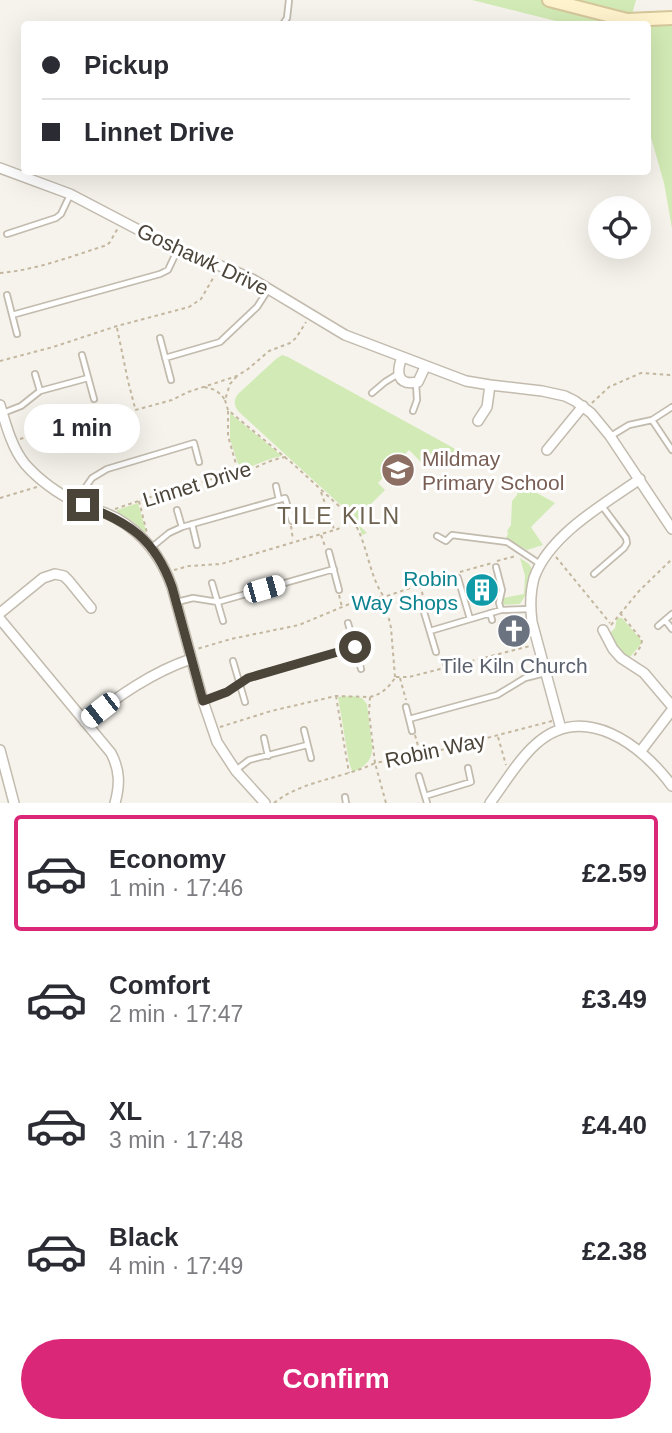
<!DOCTYPE html>
<meta charset="utf-8">
<style>
body{margin:0;font-family:Helvetica,sans-serif;background:#f2f2f3;color:#2b2b33;height:100vh;display:flex;flex-direction:column;font-size:26px;white-space:nowrap}
*{box-sizing:border-box;margin:0}
p{font-size:23px;color:#7c7c81}
.icon{flex:none;width:38px;height:38px;fill:none;stroke:currentColor;stroke-width:2;stroke-linecap:round;stroke-linejoin:round}
.map{position:relative;height:803px;overflow:hidden}
.sheet{display:flex;flex-direction:column;background:#fff;flex:1}
.sheet>*{flex:none}
.top-card{position:absolute;left:21px;top:21px;width:630px;height:154px;border-radius:7px;box-shadow:0 7px 28px #0002;display:grid;align-content:center;height:154px;padding:0 21px;background:#fff}
.tools{position:absolute;left:588px;top:196px;display:grid;gap:14px}
.tools a{display:grid;place-items:center;width:63px;height:63px;border-radius:50%;background:#fff;box-shadow:0 7px 28px #0002;font-size:35px}
.end{position:absolute;width:32px;height:32px;margin:-16px;border:9px solid #4b4439;background:#fff;box-shadow:0 0 0 4px #fff}
.from{border-radius:50%}
.bubble{position:absolute;height:49px;border-radius:24px;background:#fff;box-shadow:0 7px 28px #0002;font-size:23px;font-weight:700;line-height:49px;text-align:center}
.car{position:absolute;width:21px;height:42px;margin:-21px -10px;border-radius:9px;box-shadow:0 0 5px 2px #0007;background:linear-gradient(#fff 24%,#345 0 40%,#fff 0 76%,#345 0 86%,#fff 0)}
.top-card b{display:flex;align-items:center;gap:24px;height:66px;font-size:26px}
.top-card b+b{border-top:2px solid #e1e1e2}
.top-card i{width:18px;height:18px;background:#2b2b33}
ul{padding:12px 0 0;list-style:none}
li{display:flex;align-items:center;gap:21px;height:116px;margin:0 14px 10px;padding:0 7px;border:4px solid transparent;border-radius:7px}
li div{flex:1}
li b{display:block;font-size:26px}
li em{font-style:normal;font-weight:700}
li.on{border-color:#db2777}
li>.icon{width:63px;height:63px;stroke-width:1.5}
.primary-button{display:flex;gap:14px;margin-top:auto;padding:14px 21px}
.primary-button a{flex:1;height:80px;border-radius:42px;background:#db2777;color:#fff;font-size:28px;font-weight:700;line-height:80px;text-align:center}
.map>svg:first-child{display:block}
.green{fill:#d2eab5}
.lines{fill:none;stroke-linecap:round;stroke-linejoin:round}
.lane-casing{stroke:#c2bbae;stroke-width:8}
.street-casing{stroke:#c2bbae;stroke-width:12}
.secondary-casing{stroke:#d6c79b;stroke-width:16}
.path{stroke:#c4b79f;stroke-width:2;stroke-dasharray:3.5 3.5;stroke-linecap:butt}
.lane{stroke:#fff;stroke-width:4.5}
.street{stroke:#fff;stroke-width:9}
.secondary{stroke:#fff3cd;stroke-width:12}
.route{stroke:#4b4439;stroke-width:9}
.labels{text-anchor:middle;dominant-baseline:central;stroke-width:6;stroke-linejoin:round;paint-order:stroke}
.street-label{font-size:21px;fill:#4b4439;stroke:#fff}
.education-label{font-size:21px;fill:#785e54;stroke:#fff;text-anchor:start}
.culture-label{font-size:21px;fill:#0d838f;stroke:#fff;text-anchor:end}
.worship-label{font-size:21px;fill:#5b616d;stroke:#fff}
.neighbourhood-label{font-size:23px;letter-spacing:2px;fill:#6e6250;stroke:#fff}
</style>
<div class="map">
<svg width="672" height="803" viewBox="0 0 672 803">
<rect width="100%" height="100%" fill="#f6f3ec"/>
<path class="green" d="M472,0H636L630,22L672,23V228L664,183L648,127V24H568Z
M282,355L288,357L470,457L469,458L443,457L436,450L423,464L409,450L378,483L385,490L364,511L367,520L361,527L367,533L362,535L357,520L239,412C234,406 233,401 238,394L276,359Z
M230,413L282,456C268,458 255,466 241,470L239,467L230,439Z
M519,483L555,503L531,527L543,545L527,550L506,538L508,534L507,531L511,525L512,501L517,495Z
M138,503L146,531L145,532L132,521L117,512V510Z
M520,558L529,564L532,569L525,596L520,604L503,605V598L524,594L525,576Z
M617,618H622L641,640V644L630,657C619,654 614,643 609,634L615,628Z
M352,696L362,698L367,704L372,746C373,759 366,766 355,771H352L349,762L338,697Z"/>
<g class="lines">
<g class="lane-casing">
<path id="lane" d="M283,24L287,18L289,0
M7,234L56,218L61,214L70,195
M7,295L17,334
M12,315L160,274L168,270L177,251
M160,338L171,380
M82,355L94,399
M165,358L220,342L257,307L268,290
M35,374L40,391
M372,393L385,382L398,374
M413,411L417,400L416,384
M3,413L21,406L40,391L88,378
M652,420L672,450
M611,436L629,425L652,420L672,407
M276,486L279,500
M76,501L92,478L107,469L194,443L199,462
M177,510L182,527
M192,524L197,545
M437,536L446,541L452,535L507,542L540,564
M152,547L169,533L182,527L285,498L292,521
M329,552L339,590
M496,567L502,590L499,603L501,610
M594,574L624,548L627,543L626,538L602,506
M458,578L470,619
M212,583L223,621
M177,602L193,598L218,602L334,569
M424,612L436,652
M490,613L492,620
M665,620L672,629
M348,623L361,669
M658,626L672,614
M430,631L501,610L530,609
M233,661L245,702
M204,701L227,692L248,678L355,647
M406,707L412,731
M409,719L497,695L525,678L545,673
M304,730L311,758
M264,738L268,756
M236,770L249,760L307,745
M419,776L427,803
M425,796L471,782L468,768
M345,797L346,803"/>
</g>
<g class="street-casing">
<path id="street" d="M0,168L70,194L177,250L234,271L252,279L345,335L466,381L490,385L542,391L565,396L575,401L591,413L610,436L672,529
M402,357C396,373 397,386 418,382L425,367
M0,405C6,425 12,448 25,464C38,479 58,494 76,502C89,509 104,511 116,518C144,534 162,558 172,587L203,701L217,742L236,771L265,803
M478,421L487,407L490,385
M547,450L583,406
M0,613L43,578L55,574L64,576L69,581L91,608
M0,619L111,753C120,770 120,785 115,803
M603,630L613,649L621,658L644,673L672,706
M85,722C117,697 152,672 191,659
M561,729L532,622C530,607 530,593 534,578C549,535 604,504 640,479
M0,750L14,803
M640,752L672,710
M490,803C505,783 518,760 536,744C584,701 642,745 672,786"/>
</g>
<g class="secondary-casing">
<path id="secondary" d="M549,0L627,20L672,18"/>
</g>
<path class="path" d="M0,273C37,270 72,256 107,245L110,242L118,228
M117,328L128,381L135,408
M0,361L53,347L117,326L189,307L201,299L216,273
M204,387C214,389 219,391 225,400L230,384L237,376
M225,400L228,410L292,463L352,518
M592,403L609,387L641,373L672,375
M228,411V436L238,471
M20,439L59,427L88,423L172,400L188,392L237,376L248,369L269,351L290,343L296,338L306,322
M321,492L334,529
M0,498L37,487
M139,501L147,533
M115,509C158,494 201,481 245,471C259,467 271,459 286,457
M291,526L293,540
M321,535L325,546
M556,557L610,623
M497,561L516,556
M174,570L189,566L221,564L338,529L352,519C368,543 368,574 384,597H366L299,625L231,639L197,649
M460,572L492,563
M420,585L426,607
M339,595L342,607
M620,613L642,640L641,646L634,656
M611,625L639,591L672,559
M441,656L444,668
M395,677L391,628L384,597L455,573
M396,677H409L530,646
M400,678L406,700
M336,696L349,773
M370,697L369,713L375,763L437,751L552,721
M220,727L271,711L336,696L370,697C382,694 388,688 395,678
M415,735L420,753
M498,737L506,765
M274,803C303,780 342,779 375,763L386,803"/>
<use href="#lane" class="lane"/>
<use href="#street" class="street"/>
<use href="#secondary" class="secondary"/>
</g>
<g class="lines">
<path class="route" d="M83,505C129,522 155,539 172,587L203,701L227,692L248,678L355,647"/>
</g>
<defs>
<g id="school-disc" transform="scale(1.75)"><circle r="9.5" fill="#8d6e63" stroke="#fff"/><path d="M0-5L7-2L0 1L-7-2ZM-4 1L0 2.5L4 1V4Q0 6-4 4Z" fill="#fff"/></g>
<g id="building-disc" transform="scale(1.75)"><circle r="9.5" fill="#0f9aa8" stroke="#fff"/><path d="M-4-6H4V6H1V3H-1V6H-4ZM-2.5-4.3h1.7v1.8h-1.7ZM.8-4.3h1.7v1.8H.8ZM-2.5-1h1.7V.8h-1.7ZM.8-1h1.7V.8H.8Z" fill="#fff"/></g>
<g id="church-disc" transform="scale(1.75)"><circle r="9.5" fill="#6b7280" stroke="#fff"/><path d="M-1.2-6h2.4v3.5h3.3v2.4h-3.3V6h-2.4V-.1h-3.3v-2.4h3.3Z" fill="#fff"/></g>
</defs>
<g fill-rule="evenodd">
<use href="#school-disc" x="398" y="470"/>
<use href="#building-disc" x="482" y="590"/>
<use href="#church-disc" x="514" y="631"/>
</g>
<g class="labels">
<g class="street-label">
<text transform="translate(203 259) rotate(25)">Goshawk Drive</text>
<text transform="translate(197 484) rotate(-17)">Linnet Drive</text>
<text transform="translate(435 750) rotate(-12)">Robin Way</text>
</g>
<g class="education-label">
<text x="422" y="458">Mildmay<tspan x="422" dy="24">Primary School</tspan></text>
</g>
<g class="culture-label">
<text x="458" y="578">Robin<tspan x="458" dy="24">Way Shops</tspan></text>
</g>
<g class="worship-label">
<text x="514" y="665">Tile Kiln Church</text>
</g>
<g class="neighbourhood-label">
<text x="339" y="516">TILE KILN</text>
</g>
</g>
</svg>
<div class="tools">
<a><svg class="icon" aria-label="locate" viewBox="0 0 24 24"><circle cx="12" cy="12" r="6"/><path d="M12 2v4M12 18v4M2 12h4M18 12h4"/></svg></a>
</div>
<i class="end from" style="left:355px;top:647px"></i>
<i class="end" style="left:83px;top:505px"></i>
<div class="bubble" style="left:24px;top:404px;width:116px">1 min</div>
<i class="car" style="left:264px;top:589px;rotate:74deg"></i>
<i class="car" style="left:100px;top:710px;rotate:232deg"></i>
<div class="top-card">
<b><i class="from"></i>Pickup</b>
<b><i></i>Linnet Drive</b>
</div>
</div>
<section class="sheet">
<ul>
<li class="on"><svg class="icon" aria-label="car" viewBox="0 0 24 24"><path d="M5 17H2v-5l4-1 3-4h7l3 4 3 1v5h-3M9 17h6M6 11h13"/><circle cx="7" cy="17" r="2"/><circle cx="17" cy="17" r="2"/></svg><div><b>Economy</b><p>1 min · 17:46</p></div><em>£2.59</em></li>
<li><svg class="icon" aria-label="car" viewBox="0 0 24 24"><path d="M5 17H2v-5l4-1 3-4h7l3 4 3 1v5h-3M9 17h6M6 11h13"/><circle cx="7" cy="17" r="2"/><circle cx="17" cy="17" r="2"/></svg><div><b>Comfort</b><p>2 min · 17:47</p></div><em>£3.49</em></li>
<li><svg class="icon" aria-label="car" viewBox="0 0 24 24"><path d="M5 17H2v-5l4-1 3-4h7l3 4 3 1v5h-3M9 17h6M6 11h13"/><circle cx="7" cy="17" r="2"/><circle cx="17" cy="17" r="2"/></svg><div><b>XL</b><p>3 min · 17:48</p></div><em>£4.40</em></li>
<li><svg class="icon" aria-label="car" viewBox="0 0 24 24"><path d="M5 17H2v-5l4-1 3-4h7l3 4 3 1v5h-3M9 17h6M6 11h13"/><circle cx="7" cy="17" r="2"/><circle cx="17" cy="17" r="2"/></svg><div><b>Black</b><p>4 min · 17:49</p></div><em>£2.38</em></li>
</ul>
<div class="primary-button"><a>Confirm</a></div>
</section>
